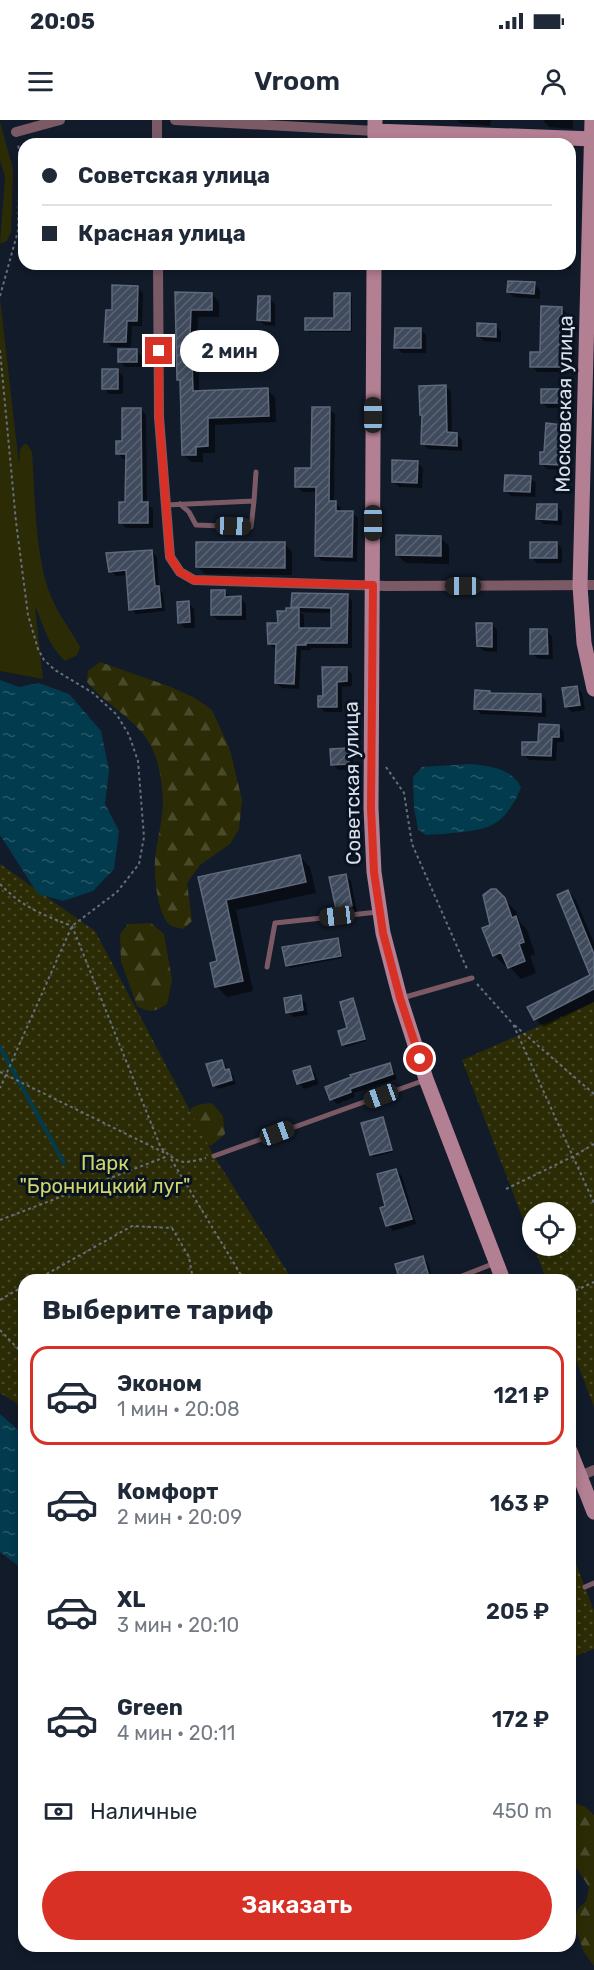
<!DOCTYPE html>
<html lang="ru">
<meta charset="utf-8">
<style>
body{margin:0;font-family:Rubik,sans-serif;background:#f2f2f3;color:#1f2937;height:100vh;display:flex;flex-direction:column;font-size:22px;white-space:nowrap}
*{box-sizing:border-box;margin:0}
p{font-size:20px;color:#747a83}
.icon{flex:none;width:33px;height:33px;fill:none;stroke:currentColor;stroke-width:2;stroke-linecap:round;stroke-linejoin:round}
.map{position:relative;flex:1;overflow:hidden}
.details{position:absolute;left:18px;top:1154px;width:558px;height:678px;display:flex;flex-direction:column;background:#fff;border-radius:18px;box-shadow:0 3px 9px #0003}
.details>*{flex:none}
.hud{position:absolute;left:18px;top:18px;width:558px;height:132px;border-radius:18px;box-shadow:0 3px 9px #0003;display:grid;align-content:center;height:132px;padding:0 24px;background:#fff}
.fabs{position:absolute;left:522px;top:1082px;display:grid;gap:12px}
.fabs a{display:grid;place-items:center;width:54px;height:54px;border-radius:50%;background:#fff;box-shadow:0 3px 9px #0003;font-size:30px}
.end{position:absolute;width:27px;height:27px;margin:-14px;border:8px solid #d93025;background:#fff;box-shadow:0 0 0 3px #fff}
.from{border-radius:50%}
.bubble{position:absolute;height:42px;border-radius:21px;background:#fff;box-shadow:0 3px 9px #0003;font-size:20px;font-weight:600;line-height:42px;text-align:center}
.car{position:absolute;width:18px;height:36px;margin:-18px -9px;border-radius:8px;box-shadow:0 0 4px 2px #0007;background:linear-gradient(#222 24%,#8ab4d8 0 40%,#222 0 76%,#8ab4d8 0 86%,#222 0)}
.hud b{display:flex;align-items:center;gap:21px;height:57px;font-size:22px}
.hud b+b{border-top:2px solid #e0e1e3}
.hud i{width:15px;height:15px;background:#1f2937}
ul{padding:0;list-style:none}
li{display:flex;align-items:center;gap:18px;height:99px;margin:0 12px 9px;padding:0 12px;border:3px solid transparent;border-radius:18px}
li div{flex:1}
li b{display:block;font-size:22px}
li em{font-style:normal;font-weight:600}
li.active{border-color:#d93025}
li>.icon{width:54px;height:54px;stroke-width:1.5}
h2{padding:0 24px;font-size:27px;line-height:72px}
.pay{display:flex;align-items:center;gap:15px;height:66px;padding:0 24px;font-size:22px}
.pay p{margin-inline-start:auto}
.button{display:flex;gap:12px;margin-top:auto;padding:12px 24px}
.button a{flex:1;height:69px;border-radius:36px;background:#d93025;color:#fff;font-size:24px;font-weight:600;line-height:69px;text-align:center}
.status{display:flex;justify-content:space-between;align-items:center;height:42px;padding:0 30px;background:#fff;direction:ltr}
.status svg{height:16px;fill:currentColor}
header{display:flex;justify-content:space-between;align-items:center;height:78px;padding:0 24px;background:#fff;font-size:27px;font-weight:600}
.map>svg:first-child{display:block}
.grass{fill:#2b2c05}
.forest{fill:url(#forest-firs)}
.park{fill:url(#park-dots);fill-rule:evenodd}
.water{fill:url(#water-ripples)}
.shadow{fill:#0007;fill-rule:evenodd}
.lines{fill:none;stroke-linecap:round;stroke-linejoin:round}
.stream{stroke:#023b4d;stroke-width:4}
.building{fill:url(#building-hatch);stroke:#5e697c;stroke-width:1.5}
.path{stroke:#676f7c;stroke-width:2;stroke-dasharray:3 3;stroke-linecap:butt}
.lane{stroke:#7b5a66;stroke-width:5}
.street{stroke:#7b5a66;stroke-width:10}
.secondary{stroke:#b37f92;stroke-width:15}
.route{stroke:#d93025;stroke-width:8}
.labels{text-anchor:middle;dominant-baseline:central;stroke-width:6;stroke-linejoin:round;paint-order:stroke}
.street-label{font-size:20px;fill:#dbe1ec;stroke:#091220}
.park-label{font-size:20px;fill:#d0d66a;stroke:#091220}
</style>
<div class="status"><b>20:05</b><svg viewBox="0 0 49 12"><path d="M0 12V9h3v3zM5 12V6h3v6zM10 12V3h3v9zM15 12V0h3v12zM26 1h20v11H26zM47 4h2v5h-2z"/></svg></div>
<header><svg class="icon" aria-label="menu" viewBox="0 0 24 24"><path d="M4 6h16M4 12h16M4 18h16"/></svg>Vroom<svg class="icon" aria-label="person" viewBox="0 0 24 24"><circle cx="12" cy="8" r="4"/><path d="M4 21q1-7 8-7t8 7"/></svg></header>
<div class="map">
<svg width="594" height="1850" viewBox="0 0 594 1850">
<defs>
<pattern id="forest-firs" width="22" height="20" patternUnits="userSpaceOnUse" patternTransform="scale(1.5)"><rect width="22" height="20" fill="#2b2c05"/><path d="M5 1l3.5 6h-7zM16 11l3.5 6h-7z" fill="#494a2a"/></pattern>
<pattern id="park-dots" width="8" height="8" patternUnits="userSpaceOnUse" patternTransform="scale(1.5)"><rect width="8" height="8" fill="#2b2c05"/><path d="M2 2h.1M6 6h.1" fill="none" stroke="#494a2a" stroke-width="1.8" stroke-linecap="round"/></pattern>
<pattern id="water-ripples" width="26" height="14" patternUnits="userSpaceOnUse" patternTransform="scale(1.5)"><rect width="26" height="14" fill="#023b4d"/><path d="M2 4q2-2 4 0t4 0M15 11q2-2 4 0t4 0" fill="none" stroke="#265767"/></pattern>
<pattern id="building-hatch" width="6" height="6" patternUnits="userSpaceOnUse" patternTransform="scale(1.5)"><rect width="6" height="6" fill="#3f4a5c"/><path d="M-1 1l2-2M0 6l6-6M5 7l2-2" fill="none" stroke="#5a6474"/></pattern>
</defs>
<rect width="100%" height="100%" fill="#121b2a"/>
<path class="grass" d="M0,2L13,49L11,112L6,122L0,123L5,57L0,40Z
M0,178L19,345L20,330L24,324H27L32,332C35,374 35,436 50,474C57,493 71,510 80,527L77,535L65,541C46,522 45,508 35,486L43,559L0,551Z"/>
<path class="forest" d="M100,542L171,567L195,578L212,590L230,630L242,680L239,709L230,724L200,745L187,763L192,801L183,809C180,808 173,807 170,805C157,795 154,754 155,739C157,721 162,703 163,685C163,669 160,649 155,635C144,602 107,587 87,562L88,551Z
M151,803L164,814L172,860L167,884C155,892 149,893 137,886L121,841L120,814L128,804Z
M212,983L223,996L225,1014L212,1025H201L190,1004L191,988L201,984Z
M570,1681L585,1687L594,1695V1846L584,1832L573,1802L579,1787L586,1782L589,1767L570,1738Z"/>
<path class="park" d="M0,744L95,811L214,1036L292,1159L24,1160V1288L0,1273Z
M594,882V1287L570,1224V1160L546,1159L462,940ZM532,1092H566V1125H532Z
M570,1428L594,1491V1529L570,1538Z"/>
<path class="water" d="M0,560L19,567L39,563L69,574L101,611L109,650L105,684L119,711L114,749L93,771L63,781L38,774L0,715Z
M470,644C490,646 511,648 521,667C516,681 506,698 492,705C479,712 442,714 426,715L418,709L414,688L413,657L422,647Z
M0,1294L24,1315V1450L0,1432Z"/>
<path class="shadow" d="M457,0H491L490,6L460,3Z
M543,0H573V9L549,7Z
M270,21L296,23L297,24H270Z
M570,133L571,149L550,148L545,144H570Z
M534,164L540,170V179L514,177L509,172Z
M137,167L143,173L142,206H132L131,227H112L106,221L113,192Z
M176,173L212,174L219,182V197H198L197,218H203L210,226V246H199V272L267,270L275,277L276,302L215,305V333H203V342H191L183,334L182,263L178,260Z
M350,175L352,177V212H309L307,210L336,199Z
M269,178L275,184V206L265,205L259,200Z
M562,188L567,194V252H537L532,246L542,234Z
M495,205L501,211V222L484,221L478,215Z
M421,210L426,215V233H402L396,227Z
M136,230L142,236V247H125L120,241Z
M118,251L123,256V274H109L104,268Z
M446,267L451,272L452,314H457L462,320V331L428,329L422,323L423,296L422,295Z
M562,270L567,276V288H548L542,283Z
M329,289L335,294L334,382L341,388V393H352L358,398L357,442L322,441L317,436V372H302L297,366L313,350Z
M141,290L146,295L147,383L153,389V408H126L121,403L127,384V339H123L118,333Z
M561,306L567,312L565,350L547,349L542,344L545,334Z
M417,342L423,348L422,368L399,367L393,361Z
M530,358L536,363L535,377L511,376L506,371Z
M557,386L562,392V405L544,404L538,399Z
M440,417L449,426V444L406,443L397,435Z
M557,423L562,429V443H537L531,437Z
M285,424L292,432V455L205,454L197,446Z
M152,432L157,437L159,469L163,473L165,491L136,494L131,489L128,455L116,456L111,451Z
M224,471L230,477L241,478L246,484V500H218L212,495Z
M347,475L352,481V528H311V530H301L299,569L282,568L276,562L277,529H275L269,524L279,504L297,490L293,486ZM300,492L333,493V510H304V495Z
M189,483L194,489L195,508H185L179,502Z
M492,504L497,510V532L484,531L478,526Z
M547,511L552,517L553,539H538L532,533Z
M346,548L352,554V566L342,567V592H325L320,587Z
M577,568L582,573L585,590L572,592L566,587Z
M489,572L491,574L541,575L546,581V597L481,594L476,588Z
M559,606L564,612V622H557L556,641L529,640L523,634L539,624Z
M348,630L353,635L354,649L338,650L333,644Z
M299,736L310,747L316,773L236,790L253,871L227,877L216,866L219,842L200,758Z
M345,755L351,761L357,792L343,794L337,789Z
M495,771L516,791L520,802L527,810L535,834L530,836L536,853L521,859L508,845L505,846L494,835L492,806L484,782L486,773Z
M568,771L576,780L594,823V882L544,907L535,899L592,856Z
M337,819L340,822L343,838L290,848L287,846Z
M300,877L306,883L308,895L293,897L288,892Z
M353,880L355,883L366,921L346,927L344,925L349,909Z
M221,942L226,946L227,951L233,955L236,964L218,969L214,965Z
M389,945L394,950L397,959L354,973L355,977L337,984L332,979L353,958Z
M310,948L315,953L319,964L304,969L299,963Z
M382,999L385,1001L393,1032L374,1037L372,1035L363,1004Z
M396,1051L402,1056L416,1104L393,1111L388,1105L387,1087Z
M423,1138L428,1143L433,1160H401L397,1145Z"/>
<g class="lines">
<path class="stream" d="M0,927L64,1043"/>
</g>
<path class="building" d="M508,161L535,162L534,174L507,172Z
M112,165L138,166L137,201H127L126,222H104L106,190H112Z
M175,172L212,173V190H191L190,217H203V239H192L193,271L268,268L269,296L208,298V326L196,327V335H182L180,260H177Z
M334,173H350V210H305V198H334Z
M258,176H270V201L257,200Z
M541,186L562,187V247H530V232H540Z
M477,203L496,204V217L477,216Z
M395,208H421V228H394Z
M118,229H137V242H118Z
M102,249H118V269H102Z
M446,265L447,312L457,313V326L421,324L422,295H420L419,266Z
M541,269H562V283H541Z
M312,287H330L329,381H336V391H353L352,437L315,436L316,367H295V348H311Z
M122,288H141L142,382H148V403H119V382H125L126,334H116V321H122Z
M546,303L562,305L560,345L540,344V332H544Z
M392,340L418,341L417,363L392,362Z
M505,355L531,356L530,372L504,371Z
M537,384H557V400L536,399Z
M396,415L441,416V436L396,435Z
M196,422H285V448L196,447Z
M530,422H557V438H530Z
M152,430L155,466H159L161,487L129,490L126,450L109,452L106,433Z
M211,470H225V477L241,476V495H211Z
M292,473L348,474L347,523H306V525H296L294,564L275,563L276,524H268L267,503H278L277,491H286V488H299V508H331V488L291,487Z
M189,481L190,502L178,503L177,482Z
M476,503H492V527L477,526Z
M530,509H547L548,534H530Z
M322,547H347V561L337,562V587H318V576H323Z
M577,566L580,585L565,587L562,568Z
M475,570L490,571V573L541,574V592L474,589Z
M539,604L559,605V617H552L551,636L522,635V622H538Z
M348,628L349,644L331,645L330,629Z
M300,735L306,762L226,780L243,861L215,867L210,843L217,841L198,757Z
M346,754L352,786L336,789L329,757Z
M491,769H496L505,778L512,798L516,796L524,822L519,824L525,841L508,848L501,832L493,836L482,808L490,805L483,775Z
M568,770L594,834V869L534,900L527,887L590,855L557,775Z
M338,818L341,836L286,846L282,827Z
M301,875L303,890L286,893L284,878Z
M353,878L365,919L342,925L338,911L347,908L340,882Z
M222,940L225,950L229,949L232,960L213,966L206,944Z
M390,943L393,954L350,969L351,972L330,980L325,967L351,957L350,955Z
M310,946L314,959L297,964L293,951Z
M383,997L392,1030L370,1035L361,1003Z
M396,1049L412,1099L386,1106L380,1088L385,1086L377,1054Z
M423,1136L429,1157L409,1160L408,1156L399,1158L395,1144Z"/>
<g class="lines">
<path class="path" d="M0,176L18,111L20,39L18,23
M0,230L16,402L28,495L38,529L44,540L55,550L93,573L117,595L129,615L138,641L144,717L139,744L117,772L72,806L0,968
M386,647L404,673L412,724L467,849
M0,764C22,787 43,795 72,806L161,1028C180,1045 182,1044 206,1038
M477,864L513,904
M0,952L165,1033
M594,974L513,904L594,1083
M171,1039L244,1160
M506,1069L572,1037L594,1024
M0,1100L168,1036
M36,1160L132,1106L172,1108L189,1137L193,1160
M570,1173L594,1162
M0,1180L24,1166
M0,1210L24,1235"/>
<path class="lane" d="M180,384L189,392L196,405L251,407L254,381
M166,385L254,381L256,352
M267,847L275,803L378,792
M402,878L472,858
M214,1036L425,960
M452,1160L495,1143
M585,1467L594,1463"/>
<path class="street" d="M157,0V24
M175,0L375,11
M16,12L60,0
M158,144L159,297L170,437L180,452L194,460L386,466L594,465
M580,1356L594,1350"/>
<path class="secondary" d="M592,0L580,466L584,523L594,569
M375,11L594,19
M375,24V0
M374,144L371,688L374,752L383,813L400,878L426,959L503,1160
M570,1331L594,1392"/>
</g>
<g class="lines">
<path class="route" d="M159,231V297L170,437L180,452L194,460L373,465L371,688L374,752L383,813L400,878L420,939"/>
</g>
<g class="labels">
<g class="street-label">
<text transform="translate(564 284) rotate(-89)">Московская улица</text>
<text transform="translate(352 663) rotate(-91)">Советская улица</text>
</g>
<g class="park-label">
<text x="105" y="1043">Парк<tspan x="105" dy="23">"Бронницкий луг"</tspan></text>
</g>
</g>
</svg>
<div class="fabs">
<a><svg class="icon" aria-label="locate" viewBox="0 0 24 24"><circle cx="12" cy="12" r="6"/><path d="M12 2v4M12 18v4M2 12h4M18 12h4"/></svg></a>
</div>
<i class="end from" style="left:420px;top:939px"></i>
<i class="end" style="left:159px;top:231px"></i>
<div class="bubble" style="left:180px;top:210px;width:99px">2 мин</div>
<i class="car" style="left:373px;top:295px;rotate:0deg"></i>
<i class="car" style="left:373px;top:403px;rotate:180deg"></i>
<i class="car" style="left:233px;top:406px;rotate:92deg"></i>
<i class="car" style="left:463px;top:466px;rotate:270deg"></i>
<i class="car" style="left:337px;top:796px;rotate:263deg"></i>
<i class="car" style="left:381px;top:976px;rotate:250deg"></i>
<i class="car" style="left:277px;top:1013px;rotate:70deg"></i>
<div class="hud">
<b><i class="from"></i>Советская улица</b>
<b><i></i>Красная улица</b>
</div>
<section class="details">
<h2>Выберите тариф</h2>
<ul>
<li class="active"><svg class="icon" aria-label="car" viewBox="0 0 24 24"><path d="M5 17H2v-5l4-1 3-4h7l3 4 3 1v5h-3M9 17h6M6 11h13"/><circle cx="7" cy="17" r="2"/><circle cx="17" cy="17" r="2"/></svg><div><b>Эконом</b><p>1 мин · 20:08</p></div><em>121 ₽</em></li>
<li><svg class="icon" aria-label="car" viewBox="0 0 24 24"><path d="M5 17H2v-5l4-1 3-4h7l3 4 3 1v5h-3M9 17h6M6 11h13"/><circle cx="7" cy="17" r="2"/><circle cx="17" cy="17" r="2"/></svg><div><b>Комфорт</b><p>2 мин · 20:09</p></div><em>163 ₽</em></li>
<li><svg class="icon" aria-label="car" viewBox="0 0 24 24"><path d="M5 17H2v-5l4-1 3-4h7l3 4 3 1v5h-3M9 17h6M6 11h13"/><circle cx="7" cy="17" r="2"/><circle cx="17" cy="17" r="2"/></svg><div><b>XL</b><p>3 мин · 20:10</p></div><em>205 ₽</em></li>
<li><svg class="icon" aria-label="car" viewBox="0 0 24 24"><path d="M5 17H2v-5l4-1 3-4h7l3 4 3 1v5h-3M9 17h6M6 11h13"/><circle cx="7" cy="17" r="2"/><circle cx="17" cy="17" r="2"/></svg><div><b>Green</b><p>4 мин · 20:11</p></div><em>172 ₽</em></li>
</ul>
<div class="pay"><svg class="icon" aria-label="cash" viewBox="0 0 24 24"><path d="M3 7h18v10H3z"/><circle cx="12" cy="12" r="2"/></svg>Наличные<p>450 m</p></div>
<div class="button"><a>Заказать</a></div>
</section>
</div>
